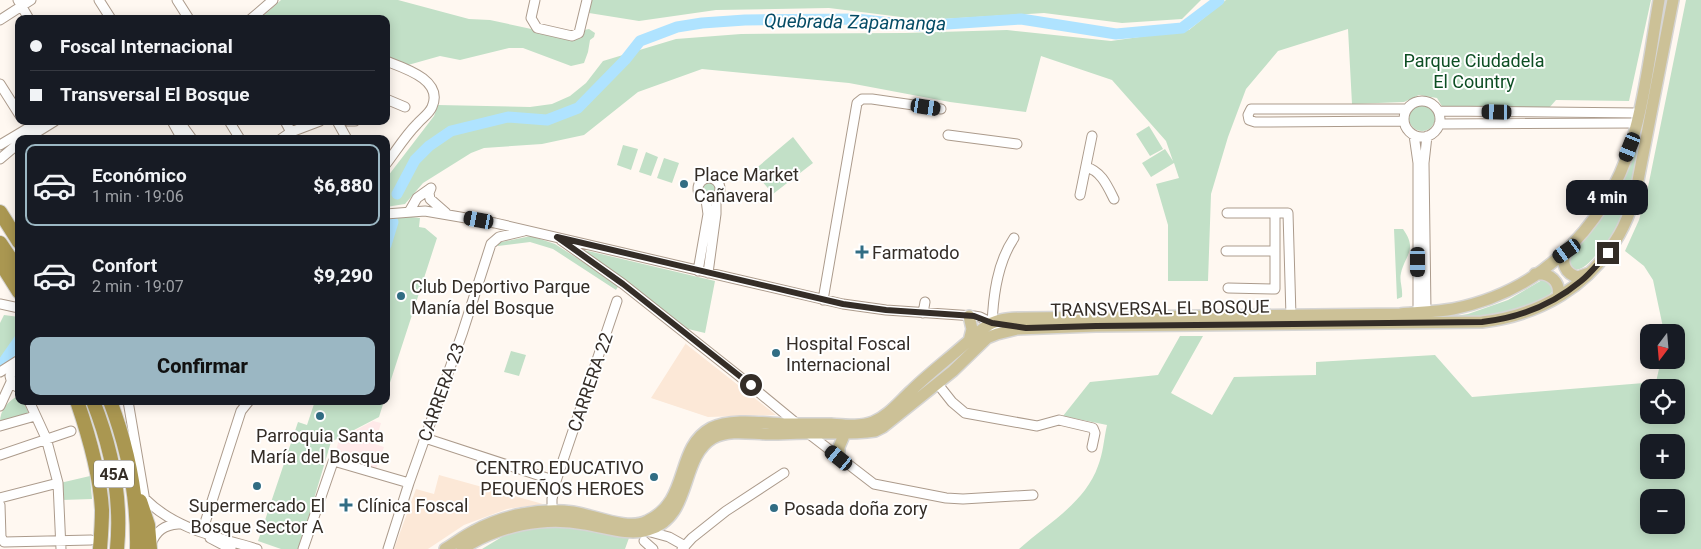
<!DOCTYPE html>
<html lang="es">
<meta charset="utf-8">
<style>
body{margin:0;font-family:Roboto,sans-serif;background:#20242c;color:#f1f3f6;height:100vh;display:flex;flex-direction:column;font-size:19px;white-space:nowrap}
*{box-sizing:border-box;margin:0}
p{font-size:16px;color:#9ea1a6}
.icon{flex:none;width:28px;height:28px;fill:none;stroke:currentColor;stroke-width:2;stroke-linecap:round;stroke-linejoin:round}
.map{position:relative;flex:1;overflow:hidden}
.details{position:absolute;left:15px;top:135px;width:375px;height:270px;display:flex;flex-direction:column;background:#171b24;border-radius:10px;box-shadow:0 2px 12px #0003}
.details>*{flex:none}
.top-card{position:absolute;left:15px;top:15px;width:375px;height:110px;border-radius:10px;box-shadow:0 2px 12px #0003;display:grid;align-content:center;height:110px;padding:0 15px;background:#171b24}
.needle{width:32px;rotate:196deg}
.controls{position:absolute;left:1640px;top:324px;display:grid;gap:10px}
.controls a{display:grid;place-items:center;width:45px;height:45px;border-radius:10px;background:#171b24;box-shadow:0 2px 12px #0003;font-size:25px}
.end{position:absolute;width:22px;height:22px;margin:-11px;border:6px solid #342d27;background:#fff;box-shadow:0 0 0 2px #fff}
.from{border-radius:50%}
.bubble{position:absolute;height:35px;border-radius:10px;background:#171b24;box-shadow:0 2px 12px #0003;font-size:16px;font-weight:800;line-height:35px;text-align:center}
.car{position:absolute;width:15px;height:30px;margin:-15px -8px;border-radius:6px;box-shadow:0 0 4px 1px #0007;background:linear-gradient(#222 24%,#8ab4d8 0 40%,#222 0 76%,#8ab4d8 0 86%,#222 0)}
.top-card b{display:flex;align-items:center;gap:18px;height:48px;font-size:19px}
.top-card b+b{border-top:1px solid #363941}
.top-card i{width:12px;height:12px;background:#f1f3f6}
ul{padding:9px 0 0;list-style:none}
li{display:flex;align-items:center;gap:15px;height:82px;margin:0 10px 8px;padding:0 5px;border:2px solid transparent;border-radius:10px}
li div{flex:1}
li b{display:block;font-size:19px}
li em{font-style:normal;font-weight:800}
li.active{border-color:#9bb7c3}
li>.icon{width:45px;height:45px;stroke-width:1.5}
.button{display:flex;gap:10px;margin-top:auto;padding:10px 15px}
.button a{flex:1;height:58px;border-radius:10px;background:#9bb7c3;color:#111;font-size:20px;font-weight:800;line-height:58px;text-align:center}
.map>svg:first-child{display:block}
.built{fill:#fce8d7}
.medical{fill:#ffe9e9}
.green{fill:#c2e0c7;fill-rule:evenodd}
.lines{fill:none;stroke-linecap:round;stroke-linejoin:round}
.stream{stroke:#8aacbe;stroke-width:2}
.river{stroke:#afe3ff;stroke-width:11}
.minor-casing{stroke:#ac9b8c;stroke-width:11}
.major-casing{stroke:#d6d5d4;stroke-width:14}
.highway-casing{stroke:#d6d5d4;stroke-width:16}
.minor{stroke:#fff;stroke-width:9}
.major{stroke:#ccc197;stroke-width:11}
.highway{stroke:#aa9751;stroke-width:14}
.route{stroke:#342d27;stroke-width:6}
.poi-dot{fill:#316d84;stroke:#fff;stroke-width:2}
.labels{text-anchor:middle;dominant-baseline:central;stroke-width:4;stroke-linejoin:round;paint-order:stroke}
.shield{fill:#fff;stroke:#716c68;stroke-width:1}
.shield-label{font-size:16px;font-weight:bold;fill:#342d27}
.park-label{font-size:18px;fill:#0d4e23;stroke:#fff}
.poi-label{font-size:18px;fill:#342d27;stroke:#fff;text-anchor:start}
.street-label{font-size:18px;fill:#342d27;stroke:#fff}
.water-label{font-size:19px;font-style:italic;fill:#054c66;stroke:#fff}
</style>
<div class="map">
<svg width="1701" height="549" viewBox="0 0 1701 549">
<rect width="100%" height="100%" fill="#fff8f1"/>
<path class="built" d="M686,343V344L776,415L708,417L651,398Z
M439,475L543,504L507,509L464,525L428,549H394L416,489L434,494Z"/>
<path class="medical" d="M373,421L381,423L375,444L384,447L376,469L335,455L339,439Z"/>
<path class="green" d="M281,0H398L469,19L490,20L578,39L584,30L589,29L595,33L594,37L590,40L588,52L584,63L571,66L523,48H509L460,60L440,56L408,65L386,57V19H260Z
M592,0H1201L1182,19L1122,23L1044,13L925,20L829,8L716,10L639,21L589,13Z
M1226,0H1651L1629,101L1556,100L1549,108H1443L1437,98L1419,95L1404,102L1352,104L1348,29L1278,51L1246,89L1228,137L1211,194L1208,281H1168V225L1156,184L1179,178L1174,163L1151,177L1142,163L1165,149L1173,161L1166,141L1112,80L1041,56L1026,112L950,102L849,83L702,69L638,92L584,135L542,144L484,148L471,153L423,183L405,204L386,207L388,176L434,116L438,105L530,107L552,104L570,96L586,83L603,61L676,39L741,34L905,33L1007,30L1111,41L1189,30Z
M1686,0H1701V549H1019C1047,524 1085,503 1098,466C1103,454 1104,438 1107,425L1063,416L1090,382L1158,375L1180,336H1203L1171,393L1212,415L1234,377L1316,375V362L1435,355L1472,397L1656,382L1661,360H1676V332H1664L1653,280L1644,266L1625,251L1639,220L1648,187ZM1649,388H1676V415H1649ZM1649,442H1676V470H1649ZM1649,498H1676V525H1649Z
M1409 118a13 13 0 1 1 26 0a13 13 0 1 1-26 0Z
M1644,110C1638,150 1631,206 1609,240C1605,245 1600,250 1596,255C1589,263 1583,271 1571,270L1568,259L1606,211L1612,199Z
M1149,126L1163,149L1150,156L1136,134Z
M793,137L813,163L773,194L753,171Z
M623,145L638,149L631,170L617,165Z
M646,152L658,157L651,176L639,172Z
M664,158L679,163L672,183L657,178Z
M698 189a10 10 0 1 1 20 0a10 10 0 1 1-20 0Z
M403,216L420,218L419,227L425,228L437,238L386,395V220Z
M1394,229H1403C1418,250 1405,255 1401,273C1399,281 1403,288 1402,297L1397,299Z
M531,236L555,244L619,285L616,290L553,249L530,242L498,246L497,243Z
M584,250L715,281L705,333L684,328Z
M1542,280H1550L1553,291C1529,317 1483,317 1449,317L1468,314L1508,300Z
M4,315L19,317V352L0,365V323Z
M511,351L526,355L519,376L504,372Z
M18,396L19,401H23L29,414L0,422C0,410 8,401 18,396Z
M315,401H384L379,417L331,442L299,549H281L258,541L298,422L307,425Z
M90,476L92,499L62,500L60,483Z
M550,524L629,538L625,549H482L515,529Z"/>
<g class="lines">
<path class="stream" d="M0,363H3"/>
<path class="river" d="M397,194L415,160L429,146L451,131L508,117L547,120L578,108L625,60L640,41L677,27L702,23L745,20L856,19L917,26L1021,19L1116,34L1182,28L1219,0
M386,245L393,222
M0,367L19,340"/>
<g class="minor-casing">
<path id="minor" d="M18,0L29,19
M99,0L111,19
M177,0L189,19
M535,0L531,18L537,28L572,36L579,33L587,0
M251,19L273,0
M0,20L31,0
M386,61C404,68 444,80 432,107C429,114 422,118 417,124C405,136 396,151 386,164
M0,84L19,114
M386,99L405,107
M1404 119a18 18 0 1 1 36 0a18 18 0 1 1-36 0Z
M1439,111L1639,113
M172,121L182,139
M179,121L192,139
M229,121L240,139
M285,121L291,132
M337,121L347,139
M348,121H355
M1404,121L1255,122L1249,120L1248,115L1251,109H1407
M1439,124L1637,123
M948,135L1017,144
M1414,135L1418,163V312
M26,139L55,121
M281,139L291,132L320,121
M0,145L40,121
M0,159L19,143
M1086,167C1101,171 1107,185 1114,199
M698 189a11 11 0 1 1 22 0a11 11 0 1 1-22 0Z
M431,188L429,193L430,199L446,213
M1080,195L1092,136
M409,212L417,198L431,188
M1227,213H1288L1291,316
M386,214L425,211L495,223L843,304L886,310L974,316L980,317L992,323L1018,327
M561,240L623,284L739,376L813,437L874,484L946,498L963,499L1033,495
M1226,251H1275
M698,271L708,214L706,200
M708,273L716,214V199
M1228,288L1275,289V213
M823,300L857,103L862,99H872L941,109
M0,304L19,308
M1426,311L1424,163L1427,136
M923,313L925,302
M992,326C993,296 997,263 1014,238
M19,367L14,369L10,376L12,384L19,388
M0,372L19,360
M937,383L952,402L965,413L1037,426L1059,420L1093,428L1095,433L1092,447
M29,401L46,438L58,483L61,549
M128,401L146,507
M0,406L11,382
M0,426L35,416
M425,438L556,481
M0,455L71,431
M0,498L58,483
M145,499C175,529 217,537 257,549
M0,505L1,537L4,542L91,540
M552,515V499L556,481L617,301
M647,531L669,537L685,546
M202,532L241,411L249,401
M210,538L231,549
M644,541L653,549
M151,544C156,531 164,525 178,524
M303,549L333,462H337L409,483
M388,549L409,483L462,334L491,244L499,237L524,231
M682,549L692,538L726,511L784,473"/>
</g>
<g class="major-casing">
<path id="major" d="M1567,251C1560,262 1565,274 1578,277L1589,273
M1535,274C1550,272 1561,282 1558,297
M969,341L972,329L969,316
M839,458V447L845,433
M445,549C455,543 464,536 474,531C503,515 540,508 573,512C594,515 628,531 647,521C691,501 674,448 711,428C731,418 764,423 786,424C801,424 816,424 831,424C845,425 860,427 873,422C888,416 899,402 911,391C928,374 947,360 965,344C974,337 981,328 992,323C1002,318 1014,318 1025,318L1400,314C1418,312 1436,312 1453,309C1549,290 1615,216 1637,123C1647,83 1652,41 1659,0
M462,549C498,526 543,516 585,524C605,527 628,536 648,530C693,518 679,458 713,438C731,429 751,434 769,434C783,434 797,433 811,433C832,433 854,434 875,431L883,427L953,371L987,338L997,334L1017,329L1096,326L1482,322C1540,315 1589,287 1619,235C1626,223 1631,209 1635,196L1673,0"/>
</g>
<g class="highway-casing">
<path id="highway" d="M0,212L19,242
M0,243L19,271
M0,262L19,292
M77,401C89,436 100,473 102,510C102,523 101,536 100,549
M93,401C112,449 122,498 117,549
M110,401C128,448 138,499 137,549
M140,501L148,525L150,549"/>
</g>
<use href="#minor" class="minor"/>
<use href="#major" class="major"/>
<use href="#highway" class="highway"/>
</g>
<g class="lines">
<path class="route" d="M751,385L623,284L557,237L843,304L886,310L974,316L992,323L1026,328L1096,326L1482,322C1519,318 1552,305 1581,281C1591,273 1599,262 1608,253"/>
</g>
<g class="poi-dot">
<circle cx="684" cy="184" r="5"/>
<path d="M859.5 244.5h5v5h5v5h-5v5h-5v-5h-5v-5h5z"/>
<circle cx="401" cy="296" r="5"/>
<circle cx="776" cy="353" r="5"/>
<circle cx="320" cy="416" r="5"/>
<circle cx="654" cy="477" r="5"/>
<circle cx="257" cy="486" r="5"/>
<path d="M343.5 497.5h5v5h5v5h-5v5h-5v-5h-5v-5h5z"/>
<circle cx="774" cy="508" r="5"/>
</g>
<g class="labels">
<rect class="shield" x="94" y="460.5" width="40" height="27" rx="4"/>
<g class="shield-label">
<text x="114" y="474">45A</text>
</g>
<g class="park-label">
<text x="1474" y="60">Parque Ciudadela<tspan x="1474" dy="21">El Country</tspan></text>
</g>
<g class="poi-label">
<text x="694" y="174">Place Market<tspan x="694" dy="21">Cañaveral</tspan></text>
<text x="872" y="252">Farmatodo</text>
<text x="411" y="286">Club Deportivo Parque<tspan x="411" dy="21">Manía del Bosque</tspan></text>
<text x="786" y="343">Hospital Foscal<tspan x="786" dy="21">Internacional</tspan></text>
<text x="320" y="435" text-anchor="middle">Parroquia Santa<tspan x="320" dy="21">María del Bosque</tspan></text>
<text x="644" y="467" text-anchor="end">CENTRO EDUCATIVO<tspan x="644" dy="21">PEQUEÑOS HEROES</tspan></text>
<text x="257" y="505" text-anchor="middle">Supermercado El<tspan x="257" dy="21">Bosque Sector A</tspan></text>
<text x="357" y="505">Clínica Foscal</text>
<text x="784" y="508">Posada doña zory</text>
</g>
<g class="street-label">
<text transform="translate(1160 308) rotate(-1)">TRANSVERSAL EL BOSQUE</text>
<text transform="translate(590 382) rotate(-71)">CARRERA 22</text>
<text transform="translate(441 392) rotate(-70)">CARRERA 23</text>
</g>
<g class="water-label">
<text transform="translate(855 22) rotate(1)">Quebrada Zapamanga</text>
</g>
</g>
</svg>
<div class="controls">
<a><svg class="needle" viewBox="-14 -14 28 28"><path d="M0-13l5 13h-10z" fill="#e53935"/><path d="M0 13l5-13h-10z" fill="#9ea1a6"/></svg></a>
<a><svg class="icon" aria-label="locate" viewBox="0 0 24 24"><circle cx="12" cy="12" r="6"/><path d="M12 2v4M12 18v4M2 12h4M18 12h4"/></svg></a>
<a>+</a>
<a>−</a>
</div>
<i class="end from" style="left:751px;top:385px"></i>
<i class="end" style="left:1608px;top:253px"></i>
<div class="bubble" style="left:1566px;top:180px;width:82px">4 min</div>
<i class="car" style="left:926px;top:107px;rotate:99deg"></i>
<i class="car" style="left:1497px;top:112px;rotate:271deg"></i>
<i class="car" style="left:1630px;top:147px;rotate:202deg"></i>
<i class="car" style="left:479px;top:220px;rotate:281deg"></i>
<i class="car" style="left:1567px;top:251px;rotate:235deg"></i>
<i class="car" style="left:1418px;top:262px;rotate:180deg"></i>
<i class="car" style="left:839px;top:458px;rotate:309deg"></i>
<div class="top-card">
<b><i class="from"></i>Foscal Internacional</b>
<b><i></i>Transversal El Bosque</b>
</div>
<section class="details">
<ul>
<li class="active"><svg class="icon" aria-label="car" viewBox="0 0 24 24"><path d="M5 17H2v-5l4-1 3-4h7l3 4 3 1v5h-3M9 17h6M6 11h13"/><circle cx="7" cy="17" r="2"/><circle cx="17" cy="17" r="2"/></svg><div><b>Económico</b><p>1 min · 19:06</p></div><em>$6,880</em></li>
<li><svg class="icon" aria-label="car" viewBox="0 0 24 24"><path d="M5 17H2v-5l4-1 3-4h7l3 4 3 1v5h-3M9 17h6M6 11h13"/><circle cx="7" cy="17" r="2"/><circle cx="17" cy="17" r="2"/></svg><div><b>Confort</b><p>2 min · 19:07</p></div><em>$9,290</em></li>
</ul>
<div class="button"><a>Confirmar</a></div>
</section>
</div>
